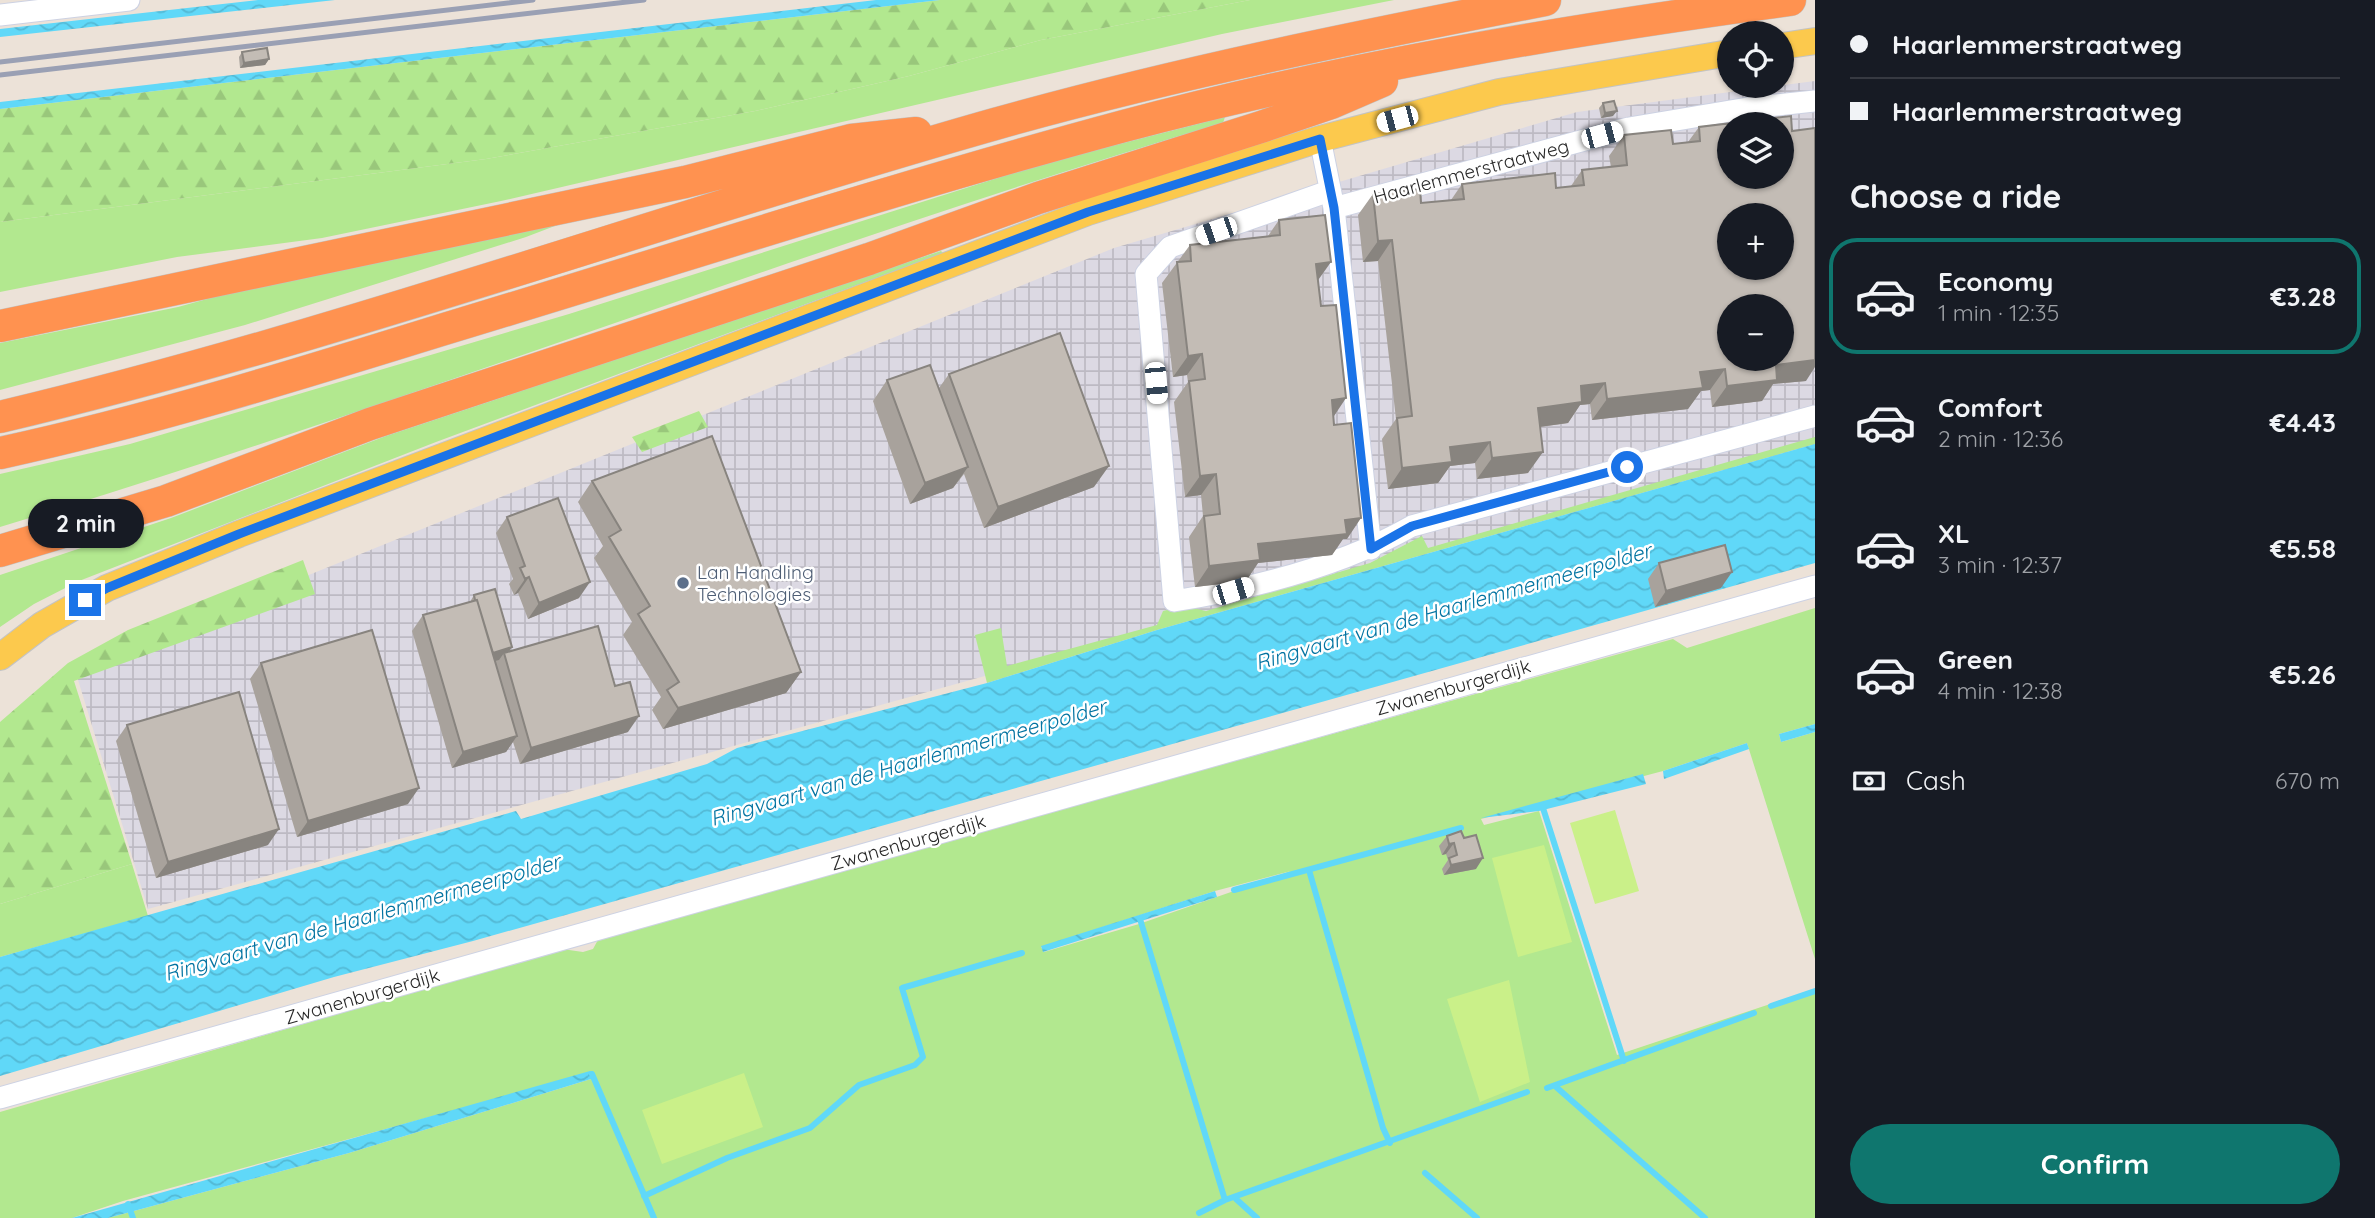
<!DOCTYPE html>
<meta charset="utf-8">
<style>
body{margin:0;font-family:Quicksand,sans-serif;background:#242831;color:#f1f3f6;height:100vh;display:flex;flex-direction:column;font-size:26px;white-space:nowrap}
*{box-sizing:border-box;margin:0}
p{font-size:23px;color:#9ea1a6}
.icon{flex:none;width:38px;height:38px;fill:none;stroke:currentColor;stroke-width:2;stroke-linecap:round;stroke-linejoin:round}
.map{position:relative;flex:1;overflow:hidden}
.panel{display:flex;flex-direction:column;background:#171b24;width:560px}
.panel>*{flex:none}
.banner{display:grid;align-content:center;height:154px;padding:0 35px;background:#171b24}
.controls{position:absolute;left:1717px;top:21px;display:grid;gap:14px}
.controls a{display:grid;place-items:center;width:77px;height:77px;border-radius:50%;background:#171b24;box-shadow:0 2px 5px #0004;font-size:35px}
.end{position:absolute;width:32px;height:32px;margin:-16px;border:9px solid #1a73e8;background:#fff;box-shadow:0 0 0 4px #fff}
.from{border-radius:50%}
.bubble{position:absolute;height:49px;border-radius:24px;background:#171b24;box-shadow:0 2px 5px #0004;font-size:23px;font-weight:700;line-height:49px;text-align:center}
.car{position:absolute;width:21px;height:42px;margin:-21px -10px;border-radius:9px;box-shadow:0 0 5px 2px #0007;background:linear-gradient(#fff 24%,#345 0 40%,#fff 0 76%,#345 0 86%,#fff 0)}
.banner b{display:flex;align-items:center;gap:24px;height:66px;font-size:26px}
.banner b+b{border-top:2px solid #363941}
.banner i{width:18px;height:18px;background:#f1f3f6}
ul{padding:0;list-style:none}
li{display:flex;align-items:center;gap:21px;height:116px;margin:0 14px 10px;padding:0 21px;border:4px solid transparent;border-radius:28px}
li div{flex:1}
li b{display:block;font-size:26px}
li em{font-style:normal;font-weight:700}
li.active{border-color:#0f766e}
li>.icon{width:63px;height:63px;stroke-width:1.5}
h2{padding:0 35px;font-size:32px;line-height:84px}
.pay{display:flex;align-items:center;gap:18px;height:77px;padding:0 35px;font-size:26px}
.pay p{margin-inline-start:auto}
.cta{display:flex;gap:14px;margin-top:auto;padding:14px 35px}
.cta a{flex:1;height:80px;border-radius:42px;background:#0f766e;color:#fff;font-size:28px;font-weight:700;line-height:80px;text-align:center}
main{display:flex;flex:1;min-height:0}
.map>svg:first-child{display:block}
.industrial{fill:url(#industrial-grid);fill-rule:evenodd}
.green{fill:#b2e88f;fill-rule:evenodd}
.forest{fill:url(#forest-firs)}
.pitch{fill:#caf089}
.water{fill:url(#water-waves)}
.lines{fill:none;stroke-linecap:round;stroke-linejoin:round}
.stream{stroke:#60d8f8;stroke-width:6}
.minor-casing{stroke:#cdd2e3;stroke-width:23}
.major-casing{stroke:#c3c3c3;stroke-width:28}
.highway-casing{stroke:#c3c3c3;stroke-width:33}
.minor{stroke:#fff;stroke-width:21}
.major{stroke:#fcc94d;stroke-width:26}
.highway{stroke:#ff9250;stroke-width:32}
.rail{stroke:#9aa0b4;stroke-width:5}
.wall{fill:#a8a29c}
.shaded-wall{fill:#88847f}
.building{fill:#c3bcb5;stroke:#88847f;stroke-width:2;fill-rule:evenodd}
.route{stroke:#1a73e8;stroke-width:9}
.service-dot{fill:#5c6f8a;stroke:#fff;stroke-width:2.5}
.labels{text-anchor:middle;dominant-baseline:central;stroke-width:5;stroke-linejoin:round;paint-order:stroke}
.street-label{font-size:19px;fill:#282828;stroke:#fff}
.service-label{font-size:19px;fill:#4e5e75;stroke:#fff;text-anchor:start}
.water-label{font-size:21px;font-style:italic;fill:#0273a1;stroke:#fff}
</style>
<main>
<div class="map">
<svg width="1815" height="1218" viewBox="0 0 1815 1218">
<defs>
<pattern id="industrial-grid" width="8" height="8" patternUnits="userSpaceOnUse" patternTransform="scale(1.75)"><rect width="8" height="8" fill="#dcd9e3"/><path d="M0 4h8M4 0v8" fill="none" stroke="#bdbac3"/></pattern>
<pattern id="forest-firs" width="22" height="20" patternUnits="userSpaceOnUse" patternTransform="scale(1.75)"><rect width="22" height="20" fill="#b2e88f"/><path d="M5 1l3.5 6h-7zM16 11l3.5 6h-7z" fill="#99c77b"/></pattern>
<pattern id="water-waves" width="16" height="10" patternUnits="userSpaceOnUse" patternTransform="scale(1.75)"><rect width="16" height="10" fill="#60d8f8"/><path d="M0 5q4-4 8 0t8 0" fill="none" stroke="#53b9d5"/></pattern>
</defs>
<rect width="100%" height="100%" fill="#ece2d8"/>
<path class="industrial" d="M1815,81V445L148,909L75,670L1114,248L1577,112ZM1729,124H1782V177H1729ZM1729,215H1782V268H1729ZM1729,306H1782V359H1729Z"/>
<path class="green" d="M1250,0H1394L1222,34L501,201L322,238L177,257L0,292V222L486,159L755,111L909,76L1041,40Z
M1225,117L1223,123C811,245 411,403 0,527V474L130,444L569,314L1045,163Z
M620,201L526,237L245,325L0,390V343L178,307L392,248Z
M941,251L943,253L436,442L79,581L34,604L0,627V575L171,518L386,436Z
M1815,437V444L1157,630L987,683L975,635L1001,628L1007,666L1157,625L1163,611L1184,606L1206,611L1370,563L1422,536L1428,548Z
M1815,608V724L1779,734L1781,742L1815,732V959L1747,743L1663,771L1481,819L1484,825L1539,811L1617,1055L1815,989V1218H108L349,1153L591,1079L594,1072L123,1201L72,1218H0V1112L562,949L583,952L593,949L599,938L1673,639L1687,648ZM1291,871L1139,924L1044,952L1041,947L1215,891Z
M132,864L148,916L0,957V904Z"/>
<path class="forest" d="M940,0H1250L1041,40L909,76L755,111L486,159L0,222V109Z
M699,411L708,427L642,452L632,437Z
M303,560L315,594L74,681L132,864L0,904V722L68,663L128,630Z"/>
<path class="pitch" d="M1615,810L1639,891L1595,904L1570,823Z
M1544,845L1572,942L1518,957L1492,858Z
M1509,980L1530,1082L1480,1102L1447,999Z
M744,1073L763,1127L662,1164L642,1110Z"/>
<path class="water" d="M258,0H335L0,37V29Z
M876,0H940L0,109V102Z
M1815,444V563L473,941L334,977L0,1076V957L516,811L521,819L707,764L737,748L987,683L1157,630Z
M1815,724V732L1781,742L1779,734Z
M1747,743L1749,749L1664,779L1663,771Z
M1643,774L1646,784L1539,811L1481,818Z
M1215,891L1217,897L1043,952L1041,946Z
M590,1071L594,1072L591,1079L349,1153L108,1218H72Z"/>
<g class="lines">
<path class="stream" d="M1542,805L1624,1061
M1309,870L1383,1128L1390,1143
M1234,890L1461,828
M1140,919L1225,1200
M1771,1006L1815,991
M592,1074L654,1218
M1555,1086L1705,1218
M1547,1088L1754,1013
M1425,1173L1477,1218
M644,1196L727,1158L810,1128L859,1085L915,1065L923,1057L902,988L1022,953
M1236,1199L1257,1218
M128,1204L133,1218
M1199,1213L1225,1200L1527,1092"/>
<g class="minor-casing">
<path id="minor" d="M0,15L129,0
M1320,139L1334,208L1371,549
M1329,191L1170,247L1146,274L1174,601C1255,588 1340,567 1412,526L1815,416
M1334,208L1629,128L1748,108L1815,101
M0,1098L1815,586"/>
</g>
<g class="major-casing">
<path id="major" d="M1782,46L1815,41
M0,657L42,625L107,588L239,534L1088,212L1320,139L1499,92L1729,53"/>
</g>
<g class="highway-casing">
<path id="highway" d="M0,326L685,182L851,140L916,133
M0,417C337,337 663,218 995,124C1176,73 1360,36 1545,0
M0,453C148,421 293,376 438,331C666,262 894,188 1124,126C1342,68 1566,30 1790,0
M0,551L166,501L370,424L869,259L1038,198L1261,127L1331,103L1382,81"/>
</g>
<use href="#minor" class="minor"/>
<use href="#major" class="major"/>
<use href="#highway" class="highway"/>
<path class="rail" d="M0,62L533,0
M0,75L644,0"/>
</g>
<path class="wall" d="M242,52L269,59L265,65L240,68L239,57Z
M1603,103L1613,116L1601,118L1599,108Z
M1699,127L1806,381L1773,384L1762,401L1712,407L1710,390L1701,391L1688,409L1592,420L1590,404L1580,405L1568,423L1540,427L1528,473L1477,479L1475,463L1450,466L1438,483L1388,489L1382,439L1396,419L1378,261L1363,262L1358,215L1373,194L1421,203L1451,200L1462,184L1556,188L1571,186L1582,170L1611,167L1609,156L1624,135L1673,144L1688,142Z
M1279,220L1318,280L1347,539H1343L1332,555L1258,563L1246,581L1195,587L1189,537L1203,516L1201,495L1185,497L1174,402L1188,382L1187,375L1173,377L1162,283L1190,245L1268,236Z
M949,374L1094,487L984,528L964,474L953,488L910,504L873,401L887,380L939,388Z
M592,481L801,672L786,693L663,729L652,710L661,697L623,635L632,622L594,558L603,546L578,502Z
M507,517L579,598L528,619L518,593L514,595L509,584L513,579L496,533Z
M1659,563L1721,588L1655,607L1648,579Z
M474,595L510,651L628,732L520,764L513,742L506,752L452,768L412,631L423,615L470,602Z
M261,663L408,804L297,837L250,679Z
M127,725L268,845L156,878L116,741Z
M1447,836L1476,869L1444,875L1442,869L1448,860L1446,854L1442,855L1439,846Z"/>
<path class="shaded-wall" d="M269,59L265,65L240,68L244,63Z
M1617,111L1613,116L1601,118L1605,113Z
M1392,240L1378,261L1363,262L1378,241Z
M1331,262L1316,283V264Z
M1815,347V367L1806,381L1773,384L1762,401L1712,407L1727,386Z
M1202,354L1187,375L1173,377L1188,356Z
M1725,369L1710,390L1701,391L1688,409L1592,420L1607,399L1700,372Z
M1605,383L1590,404L1580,405L1568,423L1524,429L1538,408L1581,386Z
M1346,398L1332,419V400Z
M1490,442L1475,463L1450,466L1438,483L1388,489L1402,468L1450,447Z
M1543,452L1528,473L1477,479L1492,458Z
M1109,466L1094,487L984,528L998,507Z
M968,467L953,488L910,504L925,483Z
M1216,474L1201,495L1185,497L1200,476Z
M1361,518L1347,539H1343L1332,555L1258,563L1246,581L1195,587L1209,566L1258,544L1345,520Z
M1732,572L1721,588L1655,607L1666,591Z
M529,577L518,593L514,595L525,579Z
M590,582L579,598L528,619L539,603Z
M512,647L505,658L504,653L499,660L484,664L491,654Z
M801,672L786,693L663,729L678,708Z
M639,716L628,732L520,764L531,748Z
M517,736L506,752L452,768L463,752Z
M419,788L408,804L297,837L308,821Z
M279,829L268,845L156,878L168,862Z
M1454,843L1446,854L1442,855L1449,844Z
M1483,858L1476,869L1444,875L1451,865Z"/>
<path class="building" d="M267,48L269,59L244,63L242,52Z
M1614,101L1617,111L1605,113L1603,103Z
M1791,116L1792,131L1815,128V360L1776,365L1777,380L1727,386L1725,369L1700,372L1703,388L1607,399L1605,383L1581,386L1582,402L1538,408L1543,452L1492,458L1490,442L1450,447L1452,462L1402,468L1397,418L1412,416L1392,240L1378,241L1373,194L1420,189L1421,203L1464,199L1462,184L1555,173L1556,188L1584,185L1582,170L1627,165L1624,135L1671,130L1673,144L1700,141L1699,127ZM1729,124H1782V177H1729ZM1729,215H1782V268H1729ZM1729,306H1782V359H1729Z
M1325,215L1331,262L1316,264L1321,306L1336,305L1346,398L1332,400L1334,425L1351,423L1361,518L1345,520L1347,534L1258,544L1260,560L1209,566L1204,516L1220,514L1216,474L1200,476L1189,381L1205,379L1202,354L1188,356L1177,262L1191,261L1190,245L1280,235L1279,220Z
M1060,333L1109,466L998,507L949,374Z
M930,365L968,467L925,483L887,380Z
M712,436L801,672L678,708L667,690L679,682L638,614L650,606L609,537L621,530L592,481Z
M558,498L590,582L539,603L529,577L525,579L520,568L525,566L507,517Z
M1725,545L1732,572L1666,591L1659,563Z
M495,589L512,647L493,653L477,600H475L474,595Z
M477,600L517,736L463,752L423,615Z
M598,626L615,686L630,682L639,716L531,748L504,653Z
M372,630L419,788L308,821L261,663Z
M239,692L279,829L168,862L127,725Z
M1461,831L1464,838L1476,835L1483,858L1451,865L1449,858L1457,855L1454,843L1449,844L1447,836Z"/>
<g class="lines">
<path class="route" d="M85,600L107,588L239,534L1088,212L1320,139L1334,208L1371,549L1412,526L1627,467"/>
</g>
<circle class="service-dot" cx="683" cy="583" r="7"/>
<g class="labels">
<g class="street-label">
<text transform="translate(1471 171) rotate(-15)">Haarlemmerstraatweg</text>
<text transform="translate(1453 687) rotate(-16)">Zwanenburgerdijk</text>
<text transform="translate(908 842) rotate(-16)">Zwanenburgerdijk</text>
<text transform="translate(362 996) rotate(-16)">Zwanenburgerdijk</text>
</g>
<g class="service-label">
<text x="697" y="572">Lan Handling<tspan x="697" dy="22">Technologies</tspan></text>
</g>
<g class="water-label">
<text transform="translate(1453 606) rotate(-16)">Ringvaart van de Haarlemmermeerpolder</text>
<text transform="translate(908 762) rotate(-16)">Ringvaart van de Haarlemmermeerpolder</text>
<text transform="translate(362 917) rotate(-16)">Ringvaart van de Haarlemmermeerpolder</text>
</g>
</g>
</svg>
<div class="controls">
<a><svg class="icon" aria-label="locate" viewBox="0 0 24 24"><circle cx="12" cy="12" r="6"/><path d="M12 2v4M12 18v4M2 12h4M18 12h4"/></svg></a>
<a><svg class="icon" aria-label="layers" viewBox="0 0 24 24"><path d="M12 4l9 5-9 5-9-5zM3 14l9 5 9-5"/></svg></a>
<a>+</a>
<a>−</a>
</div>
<i class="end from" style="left:1627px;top:467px"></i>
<i class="end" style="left:85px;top:600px"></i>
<div class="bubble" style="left:28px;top:499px;width:116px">2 min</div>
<i class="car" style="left:1397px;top:119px;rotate:255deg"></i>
<i class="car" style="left:1602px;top:135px;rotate:75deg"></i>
<i class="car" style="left:1216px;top:231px;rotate:251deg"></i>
<i class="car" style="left:1156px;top:383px;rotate:175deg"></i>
<i class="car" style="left:1233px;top:591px;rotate:73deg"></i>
</div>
<section class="panel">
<div class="banner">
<b><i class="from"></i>Haarlemmerstraatweg</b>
<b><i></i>Haarlemmerstraatweg</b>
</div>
<h2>Choose a ride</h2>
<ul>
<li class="active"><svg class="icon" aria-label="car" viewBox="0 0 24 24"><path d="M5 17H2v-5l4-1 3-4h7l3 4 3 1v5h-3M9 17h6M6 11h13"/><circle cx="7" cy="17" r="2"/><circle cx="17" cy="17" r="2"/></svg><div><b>Economy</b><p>1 min · 12:35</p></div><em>€3.28</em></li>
<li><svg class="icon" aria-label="car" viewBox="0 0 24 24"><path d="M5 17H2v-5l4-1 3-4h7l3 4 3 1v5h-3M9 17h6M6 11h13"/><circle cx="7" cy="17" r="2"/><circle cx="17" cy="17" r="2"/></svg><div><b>Comfort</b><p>2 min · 12:36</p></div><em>€4.43</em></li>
<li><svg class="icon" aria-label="car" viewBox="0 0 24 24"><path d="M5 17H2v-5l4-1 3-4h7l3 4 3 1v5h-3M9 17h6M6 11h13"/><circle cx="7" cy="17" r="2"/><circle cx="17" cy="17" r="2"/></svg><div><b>XL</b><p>3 min · 12:37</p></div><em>€5.58</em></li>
<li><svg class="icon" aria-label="car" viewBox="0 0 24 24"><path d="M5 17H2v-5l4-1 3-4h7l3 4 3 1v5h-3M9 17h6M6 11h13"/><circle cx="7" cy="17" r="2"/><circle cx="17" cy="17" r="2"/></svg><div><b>Green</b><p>4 min · 12:38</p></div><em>€5.26</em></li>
</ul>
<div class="pay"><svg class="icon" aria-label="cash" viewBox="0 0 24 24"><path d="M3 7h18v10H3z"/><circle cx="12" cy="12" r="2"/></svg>Cash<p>670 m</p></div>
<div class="cta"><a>Confirm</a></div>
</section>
</main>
